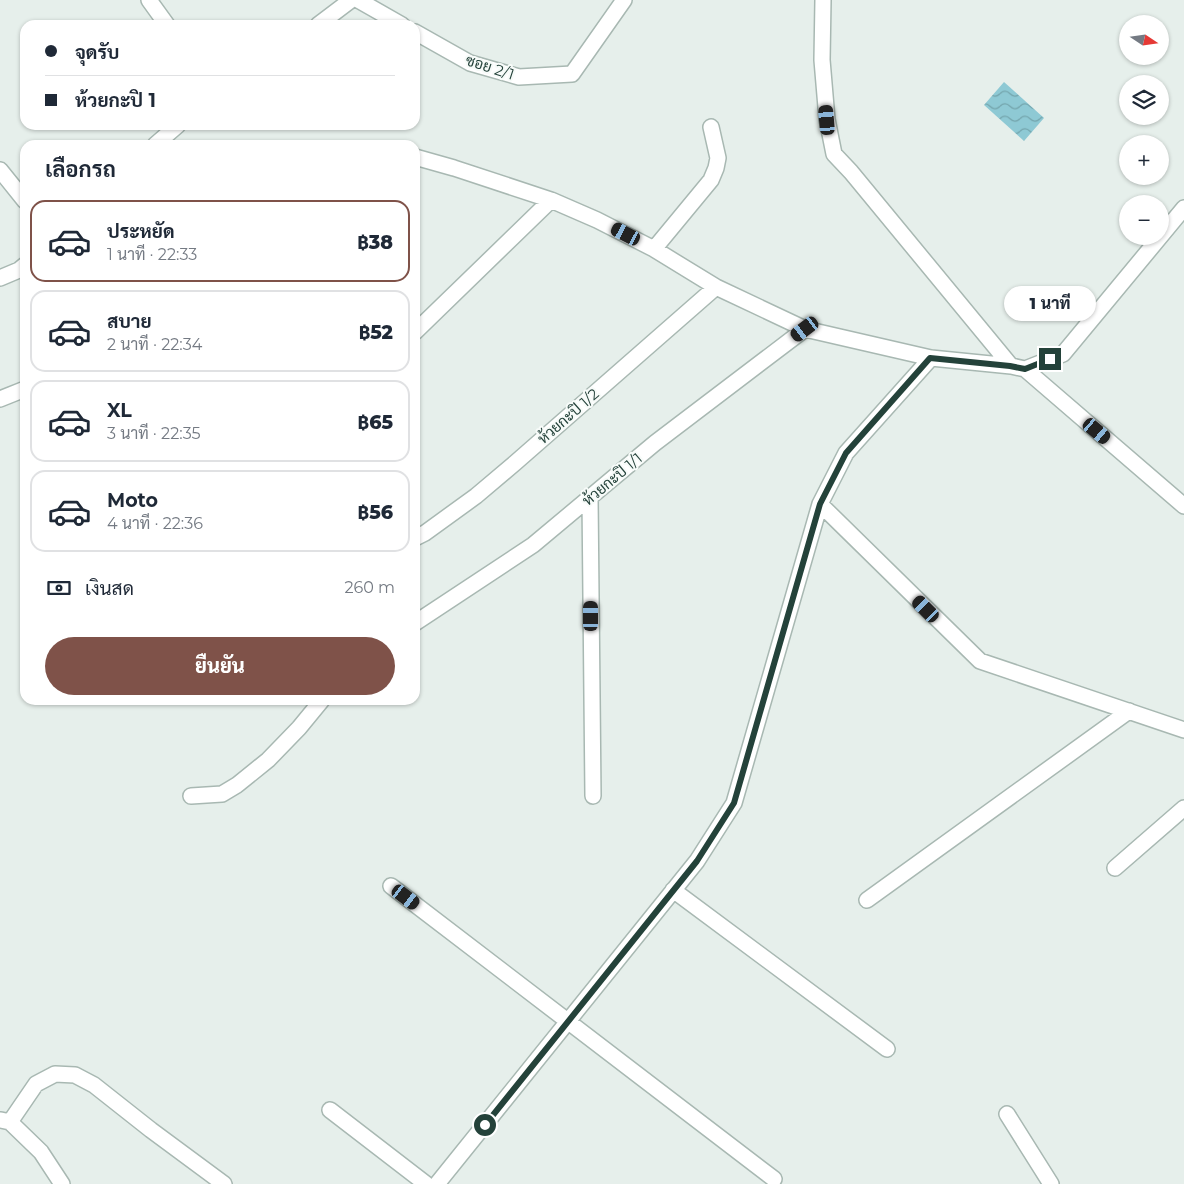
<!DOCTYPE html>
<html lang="th">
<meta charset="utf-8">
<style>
body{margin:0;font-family:Montserrat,Sarabun,sans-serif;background:#f2f2f3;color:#1f2937;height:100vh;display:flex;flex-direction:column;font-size:19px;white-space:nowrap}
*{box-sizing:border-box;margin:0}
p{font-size:16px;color:#747a83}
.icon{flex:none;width:28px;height:28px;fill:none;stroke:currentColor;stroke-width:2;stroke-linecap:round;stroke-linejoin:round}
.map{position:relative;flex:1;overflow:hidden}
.side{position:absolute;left:20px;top:140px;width:400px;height:565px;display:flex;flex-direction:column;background:#fff;border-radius:15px;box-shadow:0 1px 4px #0004}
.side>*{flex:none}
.hud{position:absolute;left:20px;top:20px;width:400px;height:110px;border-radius:15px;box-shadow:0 1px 4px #0004;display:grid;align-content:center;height:110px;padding:0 25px;background:#fff}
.needle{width:32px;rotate:103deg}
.buttons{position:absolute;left:1119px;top:15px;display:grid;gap:10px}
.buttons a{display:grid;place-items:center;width:50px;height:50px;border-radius:50%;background:#fff;box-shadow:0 1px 4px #0004;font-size:25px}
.end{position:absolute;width:22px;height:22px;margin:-11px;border:6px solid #24423a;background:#fff;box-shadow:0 0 0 2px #fff}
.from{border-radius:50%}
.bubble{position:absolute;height:35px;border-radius:18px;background:#fff;box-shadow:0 1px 4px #0004;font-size:16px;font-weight:800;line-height:35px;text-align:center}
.car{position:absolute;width:15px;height:30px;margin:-15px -8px;border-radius:6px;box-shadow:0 0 4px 1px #0007;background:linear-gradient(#222 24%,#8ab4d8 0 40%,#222 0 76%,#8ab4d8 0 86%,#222 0)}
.hud b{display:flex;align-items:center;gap:18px;height:48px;font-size:19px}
.hud b+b{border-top:1px solid #e0e1e3}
.hud i{width:12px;height:12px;background:#1f2937}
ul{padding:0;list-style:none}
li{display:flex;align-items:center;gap:15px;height:82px;margin:0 10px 8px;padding:0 15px;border:2px solid #e0e1e3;border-radius:15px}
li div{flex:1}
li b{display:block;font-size:19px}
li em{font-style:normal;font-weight:800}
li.current{border-color:#7f5249}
li>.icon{width:45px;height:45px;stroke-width:1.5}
h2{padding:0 25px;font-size:22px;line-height:60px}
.pay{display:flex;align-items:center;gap:12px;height:55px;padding:0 25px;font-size:19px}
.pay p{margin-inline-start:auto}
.button{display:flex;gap:10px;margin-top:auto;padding:10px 25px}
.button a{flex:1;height:58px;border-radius:30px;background:#7f5249;color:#fff;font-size:20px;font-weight:800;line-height:58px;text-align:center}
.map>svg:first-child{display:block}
.water{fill:url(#water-waves)}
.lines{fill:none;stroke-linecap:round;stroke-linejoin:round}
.minor-casing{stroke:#a8b8b2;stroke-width:18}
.minor{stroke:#fff;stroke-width:15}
.route{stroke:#24423a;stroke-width:6}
.labels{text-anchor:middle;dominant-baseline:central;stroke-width:4;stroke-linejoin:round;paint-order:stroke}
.street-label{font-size:15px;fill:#24423a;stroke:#f7fbf9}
</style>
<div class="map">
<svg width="1184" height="1184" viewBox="0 0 1184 1184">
<defs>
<pattern id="water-waves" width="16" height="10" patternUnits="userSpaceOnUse" patternTransform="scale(1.25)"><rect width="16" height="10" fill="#8ec9d4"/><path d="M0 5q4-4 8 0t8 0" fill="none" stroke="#74a5ad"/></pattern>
</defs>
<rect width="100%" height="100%" fill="#e6efeb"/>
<path class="water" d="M1004,82L1044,118L1024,141L984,105Z"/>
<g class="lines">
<g class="minor-casing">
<path id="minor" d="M149,0L167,25
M358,0L402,25
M823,0L822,60L827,119L834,154L851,172L1011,366
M318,25L351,0
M415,32L470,63L519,77L572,74L624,0
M155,145L178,125
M415,157L454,168L551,200L597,220L654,249L716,287L805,329L931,358L1011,366L1025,369L1184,506
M0,170L25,201
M654,249L711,180L716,168L718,158L711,127
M0,278L19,270L25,265
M415,332L551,200
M1025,369L1063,354L1184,208
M0,399L25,389
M590,497L593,796
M820,504L980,661L1184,730
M415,538L425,533L476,496L515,463L716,287
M415,623L533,545L655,443L805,329
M191,796L222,794L237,785L268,760L299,728L322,700
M1115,868L1184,808
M391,886L774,1179
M673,890L887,1049
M867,900L1129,711
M330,1110L426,1184
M1007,1114L1051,1184
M1,1120L10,1122L41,1152L62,1184
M10,1122L36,1084L55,1074L75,1075L94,1085L151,1130L224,1184
M437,1184L697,861L734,803L820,504L846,453L931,358"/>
</g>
<use href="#minor" class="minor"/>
</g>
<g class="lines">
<path class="route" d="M485,1125L697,861L734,803L820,504L846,453L930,358L1010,366L1025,369L1050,359"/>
</g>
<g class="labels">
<g class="street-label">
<text transform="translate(490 67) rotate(18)">ซอย 2/1</text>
<text transform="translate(568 416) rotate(-41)">ห้วยกะปิ 1/2</text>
<text transform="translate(612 479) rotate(-40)">ห้วยกะปิ 1/1</text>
</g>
</g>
</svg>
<div class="buttons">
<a><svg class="needle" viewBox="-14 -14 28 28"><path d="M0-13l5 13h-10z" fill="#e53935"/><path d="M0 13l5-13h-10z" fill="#747a83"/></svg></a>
<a><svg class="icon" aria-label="layers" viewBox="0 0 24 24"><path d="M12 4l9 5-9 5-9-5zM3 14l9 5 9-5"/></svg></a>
<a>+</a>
<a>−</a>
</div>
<i class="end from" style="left:485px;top:1125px"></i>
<i class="end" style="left:1050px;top:359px"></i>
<div class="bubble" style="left:1004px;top:286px;width:92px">1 นาที</div>
<i class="car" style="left:827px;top:120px;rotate:355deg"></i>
<i class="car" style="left:626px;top:234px;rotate:297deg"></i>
<i class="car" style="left:805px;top:329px;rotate:233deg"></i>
<i class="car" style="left:1097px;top:431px;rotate:130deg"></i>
<i class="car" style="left:926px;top:609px;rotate:315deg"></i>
<i class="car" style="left:591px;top:616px;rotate:0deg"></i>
<i class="car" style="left:406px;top:897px;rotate:127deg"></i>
<div class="hud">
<b><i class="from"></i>จุดรับ</b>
<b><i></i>ห้วยกะปิ 1</b>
</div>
<section class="side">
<h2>เลือกรถ</h2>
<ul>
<li class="current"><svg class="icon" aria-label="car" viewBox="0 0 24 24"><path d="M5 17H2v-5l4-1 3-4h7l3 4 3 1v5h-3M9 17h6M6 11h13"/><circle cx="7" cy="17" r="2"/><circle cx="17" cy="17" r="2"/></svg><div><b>ประหยัด</b><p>1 นาที · 22:33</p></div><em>฿38</em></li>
<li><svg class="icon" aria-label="car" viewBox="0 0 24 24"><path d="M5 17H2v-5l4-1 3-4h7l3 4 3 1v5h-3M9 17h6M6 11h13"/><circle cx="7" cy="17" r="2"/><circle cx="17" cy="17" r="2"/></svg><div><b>สบาย</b><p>2 นาที · 22:34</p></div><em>฿52</em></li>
<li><svg class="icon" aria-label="car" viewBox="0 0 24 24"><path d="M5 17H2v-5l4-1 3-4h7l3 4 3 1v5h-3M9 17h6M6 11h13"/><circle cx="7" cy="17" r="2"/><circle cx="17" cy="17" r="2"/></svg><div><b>XL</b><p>3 นาที · 22:35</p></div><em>฿65</em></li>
<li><svg class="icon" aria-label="car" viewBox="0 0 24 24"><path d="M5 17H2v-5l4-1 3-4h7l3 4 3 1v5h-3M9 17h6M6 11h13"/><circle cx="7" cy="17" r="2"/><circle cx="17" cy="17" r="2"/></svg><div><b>Moto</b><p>4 นาที · 22:36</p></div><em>฿56</em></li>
</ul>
<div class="pay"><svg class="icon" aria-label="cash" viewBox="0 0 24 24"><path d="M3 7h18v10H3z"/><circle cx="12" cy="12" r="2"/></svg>เงินสด<p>260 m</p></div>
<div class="button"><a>ยืนยัน</a></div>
</section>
</div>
